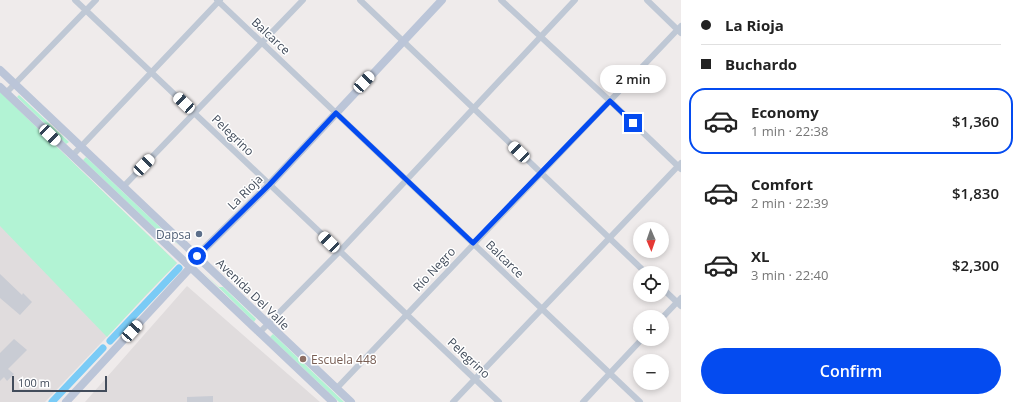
<!DOCTYPE html>
<meta charset="utf-8">
<style>
body{margin:0;font-family:"Open Sans",sans-serif;background:#f2f2f2;color:#222;height:100vh;display:flex;flex-direction:column;font-size:15px;white-space:nowrap}
*{box-sizing:border-box;margin:0}
p{font-size:13px;color:#767676}
.icon{flex:none;width:22px;height:22px;fill:none;stroke:currentColor;stroke-width:2;stroke-linecap:round;stroke-linejoin:round}
.map{position:relative;flex:1;overflow:hidden}
.side{display:flex;flex-direction:column;background:#fff;width:340px}
.side>*{flex:none}
.banner{display:grid;align-content:center;height:88px;padding:0 20px;background:#fff}
.needle{width:26px;rotate:178deg}
.tools{position:absolute;left:633px;top:222px;display:grid;gap:8px}
.tools a{display:grid;place-items:center;width:36px;height:36px;border-radius:50%;background:#fff;box-shadow:0 2px 6px #0003;font-size:20px}
.scale{position:absolute;left:12px;bottom:10px;width:95px;box-sizing:border-box;padding-left:4px;border:2px solid #424c5b;border-top:0;font-size:11px;line-height:14px;white-space:nowrap;color:#424c5b;-webkit-text-stroke:3px #fff;paint-order:stroke}
.end{position:absolute;width:18px;height:18px;margin:-9px;border:5px solid #044bf0;background:#fff;box-shadow:0 0 0 2px #fff}
.from{border-radius:50%}
.bubble{position:absolute;height:28px;border-radius:14px;background:#fff;box-shadow:0 2px 6px #0003;font-size:13px;font-weight:600;line-height:28px;text-align:center}
.car{position:absolute;width:12px;height:24px;margin:-12px -6px;border-radius:5px;box-shadow:0 0 3px 1px #0007;background:linear-gradient(#fff 24%,#345 0 40%,#fff 0 76%,#345 0 86%,#fff 0)}
.banner b{display:flex;align-items:center;gap:14px;height:38px;font-size:15px}
.banner b+b{border-top:1px solid #e0e0e0}
.banner i{width:10px;height:10px;background:#222}
ul{padding:0;list-style:none}
li{display:flex;align-items:center;gap:12px;height:66px;margin:0 8px 6px;padding:0 12px;border:2px solid transparent;border-radius:16px}
li div{flex:1}
li b{display:block;font-size:15px}
li em{font-style:normal;font-weight:600}
li.active{border-color:#044bf0}
li>.icon{width:36px;height:36px;stroke-width:1.5}
.cta{display:flex;gap:8px;margin-top:auto;padding:8px 20px}
.cta a{flex:1;height:46px;border-radius:24px;background:#044bf0;color:#fff;font-size:16px;font-weight:600;line-height:46px;text-align:center}
main{display:flex;flex:1;min-height:0}
.map>svg:first-child{display:block}
.education{fill:#e0dcdd}
.green{fill:#b2f3d4}
.lines{fill:none;stroke-linecap:round;stroke-linejoin:round}
.canal{stroke:#7acbf6;stroke-width:7}
.building{fill:#c9ccd4}
.street{stroke:#bfc8d5;stroke-width:6}
.secondary{stroke:#bbc5d8;stroke-width:8}
.route{stroke:#044bf0;stroke-width:5}
.service-dot{fill:#5c6f8a;stroke:#fff;stroke-width:1.5}
.education-dot{fill:#8d6e63;stroke:#fff;stroke-width:1.5}
.labels{text-anchor:middle;dominant-baseline:central;stroke-width:3;stroke-linejoin:round;paint-order:stroke}
.street-label{font-size:12px;fill:#424c5b;stroke:#fff}
.service-label{font-size:12px;fill:#4e5e75;stroke:#fff;text-anchor:end}
.education-label{font-size:12px;fill:#785e54;stroke:#fff;text-anchor:start}
</style>
<main>
<div class="map">
<svg width="681" height="402" viewBox="0 0 681 402">
<rect width="100%" height="100%" fill="#efebeb"/>
<path class="education" d="M0,92L177,263L45,402H0Z
M187,286L320,402H85Z"/>
<path class="green" d="M0,92L177,263L145,296L107,337L0,226Z
M19,95L69,142L66,144L17,97Z
M86,157L181,247L163,232H159L83,160Z
M202,271L219,287H223L256,319L254,322Z
M273,334L344,402H339L270,337Z"/>
<g class="lines">
<path class="canal" d="M110,341L179,268
M52,402L103,348"/>
</g>
<path class="building" d="M0,274L22,295L23,293L32,302L20,315L0,298Z
M14,339L27,350L8,369L14,374L7,381L4,377L0,381V353Z
M213,396V402H187V397Z"/>
<g class="lines">
<path class="street" d="M75,0L499,402
M217,0L640,402
M360,0L646,273
M501,0L610,101L681,169
M647,0L681,33
M6,93L96,0
M72,156L220,0
M124,186L303,0
M662,288L681,306
M662,318L681,298
M259,333L339,252L575,0
M337,388L681,26
M453,402L681,163
M583,402L642,339"/>
<path class="secondary" d="M0,70L351,402
M0,87L333,402
M66,402L190,268L197,256L269,185L442,0"/>
</g>
<g class="lines">
<path class="route" d="M197,256L269,185L336,113L473,243L610,101L633,123"/>
</g>
<circle class="service-dot" cx="199" cy="234" r="4"/>
<circle class="education-dot" cx="303" cy="359" r="4"/>
<g class="labels">
<g class="street-label">
<text transform="translate(271 36) rotate(43)">Balcarce</text>
<text transform="translate(233 135) rotate(44)">Pelegrino</text>
<text transform="translate(245 192) rotate(-45)">La Rioja</text>
<text transform="translate(505 259) rotate(44)">Balcarce</text>
<text transform="translate(434 269) rotate(-47)">Río Negro</text>
<text transform="translate(253 294) rotate(44)">Avenida Del Valle</text>
<text transform="translate(469 358) rotate(43)">Pelegrino</text>
</g>
<g class="service-label">
<text x="191" y="234">Dapsa</text>
</g>
<g class="education-label">
<text x="311" y="359">Escuela 448</text>
</g>
</g>
</svg>
<div class="tools">
<a><svg class="needle" viewBox="-14 -14 28 28"><path d="M0-13l5 13h-10z" fill="#e53935"/><path d="M0 13l5-13h-10z" fill="#767676"/></svg></a>
<a><svg class="icon" aria-label="locate" viewBox="0 0 24 24"><circle cx="12" cy="12" r="6"/><path d="M12 2v4M12 18v4M2 12h4M18 12h4"/></svg></a>
<a>+</a>
<a>−</a>
</div>
<div class="scale">100 m</div>
<i class="end from" style="left:197px;top:256px"></i>
<i class="end" style="left:633px;top:123px"></i>
<div class="bubble" style="left:600px;top:65px;width:66px">2 min</div>
<i class="car" style="left:364px;top:82px;rotate:43deg"></i>
<i class="car" style="left:184px;top:103px;rotate:313deg"></i>
<i class="car" style="left:50px;top:135px;rotate:134deg"></i>
<i class="car" style="left:519px;top:152px;rotate:314deg"></i>
<i class="car" style="left:144px;top:165px;rotate:44deg"></i>
<i class="car" style="left:329px;top:242px;rotate:314deg"></i>
<i class="car" style="left:132px;top:331px;rotate:42deg"></i>
</div>
<section class="side">
<div class="banner">
<b><i class="from"></i>La Rioja</b>
<b><i></i>Buchardo</b>
</div>
<ul>
<li class="active"><svg class="icon" aria-label="car" viewBox="0 0 24 24"><path d="M5 17H2v-5l4-1 3-4h7l3 4 3 1v5h-3M9 17h6M6 11h13"/><circle cx="7" cy="17" r="2"/><circle cx="17" cy="17" r="2"/></svg><div><b>Economy</b><p>1 min · 22:38</p></div><em>$1,360</em></li>
<li><svg class="icon" aria-label="car" viewBox="0 0 24 24"><path d="M5 17H2v-5l4-1 3-4h7l3 4 3 1v5h-3M9 17h6M6 11h13"/><circle cx="7" cy="17" r="2"/><circle cx="17" cy="17" r="2"/></svg><div><b>Comfort</b><p>2 min · 22:39</p></div><em>$1,830</em></li>
<li><svg class="icon" aria-label="car" viewBox="0 0 24 24"><path d="M5 17H2v-5l4-1 3-4h7l3 4 3 1v5h-3M9 17h6M6 11h13"/><circle cx="7" cy="17" r="2"/><circle cx="17" cy="17" r="2"/></svg><div><b>XL</b><p>3 min · 22:40</p></div><em>$2,300</em></li>
</ul>
<div class="cta"><a>Confirm</a></div>
</section>
</main>
